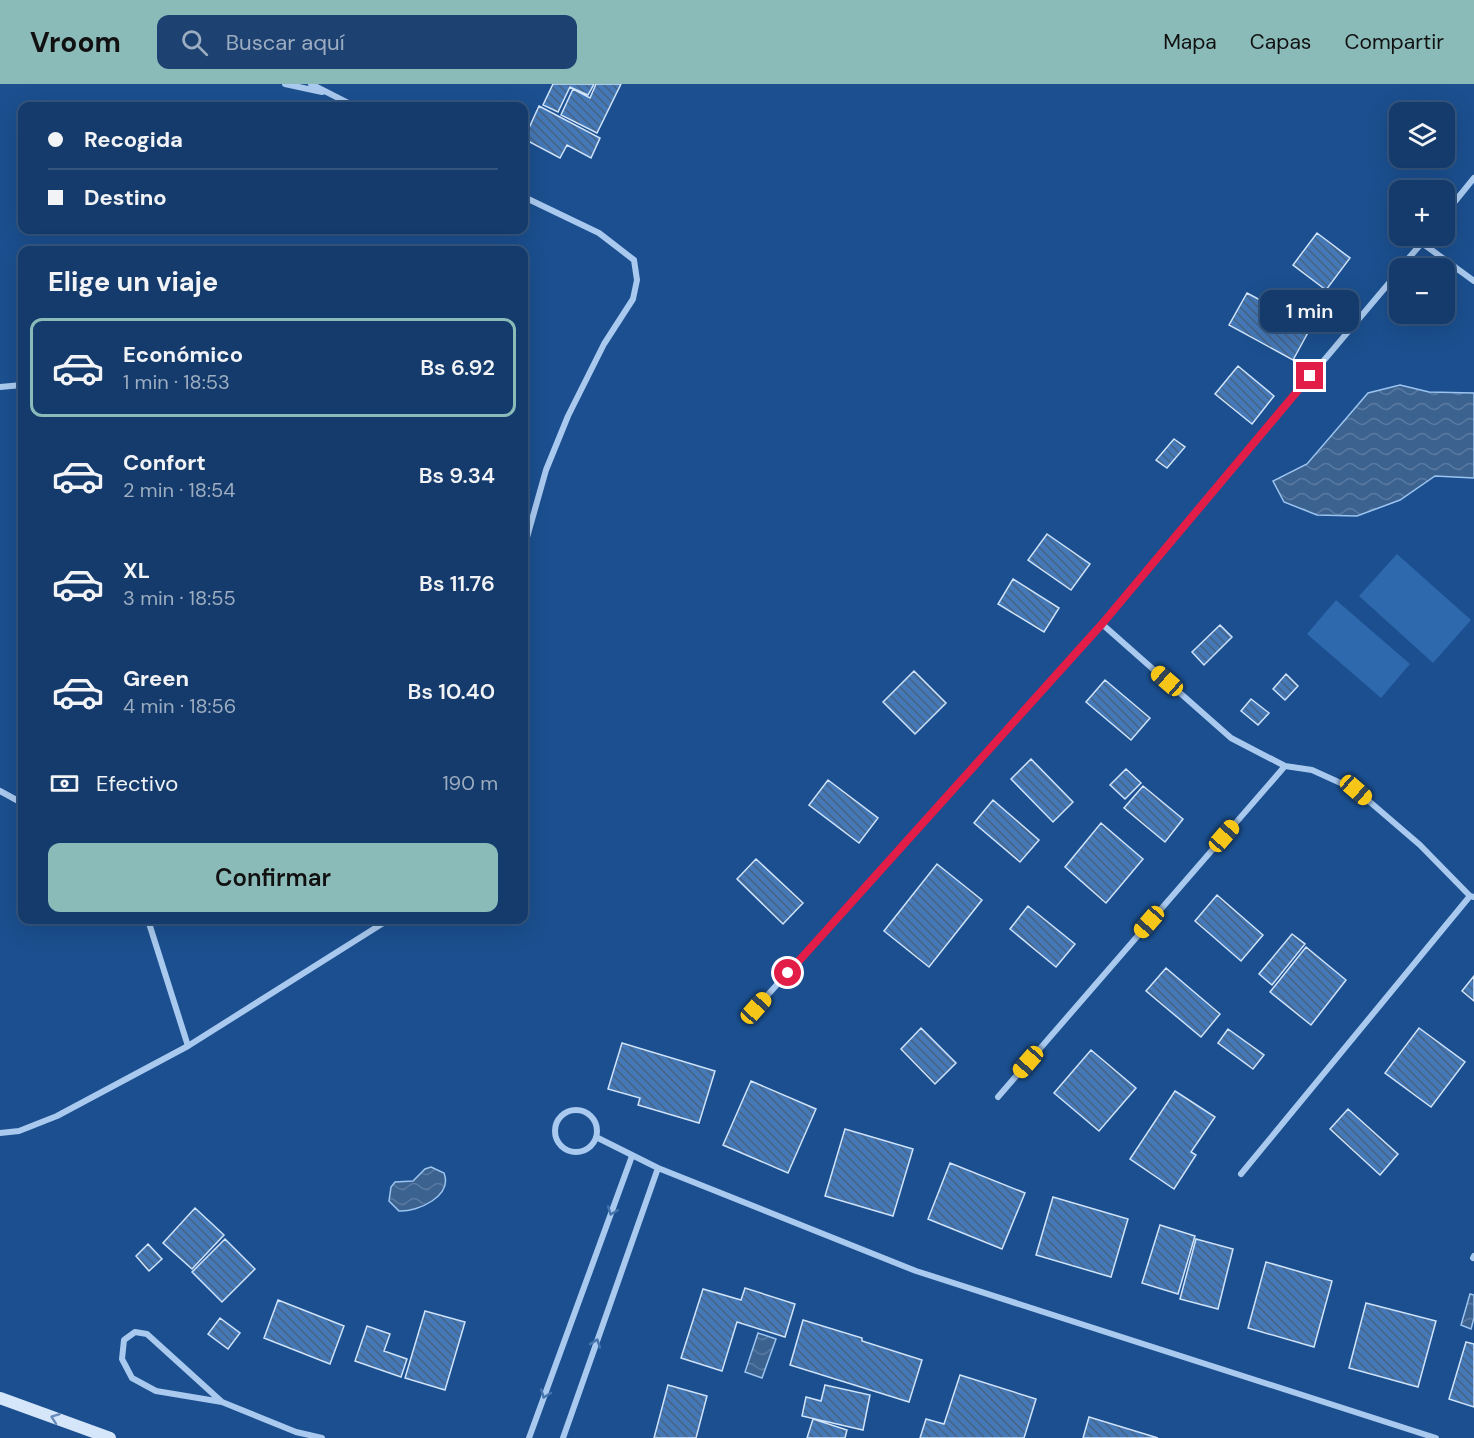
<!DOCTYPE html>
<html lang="es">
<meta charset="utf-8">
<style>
body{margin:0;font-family:"DM Sans",sans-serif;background:#1d4271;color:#f1f3f6;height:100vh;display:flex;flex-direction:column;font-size:22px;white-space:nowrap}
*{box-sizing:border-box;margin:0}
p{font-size:20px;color:#9dadc1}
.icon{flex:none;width:33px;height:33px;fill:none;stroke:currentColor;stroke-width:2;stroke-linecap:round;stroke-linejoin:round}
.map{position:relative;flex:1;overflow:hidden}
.details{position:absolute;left:18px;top:162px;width:510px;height:678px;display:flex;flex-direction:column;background:#143b6b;border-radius:12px;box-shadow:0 6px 24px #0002,0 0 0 2px #33557e}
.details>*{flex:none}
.banner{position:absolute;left:18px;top:18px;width:510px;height:132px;border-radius:12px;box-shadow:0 6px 24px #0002,0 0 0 2px #33557e;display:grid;align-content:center;height:132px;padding:0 30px;background:#143b6b}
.buttons{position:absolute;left:1389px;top:18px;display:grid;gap:12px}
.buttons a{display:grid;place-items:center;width:66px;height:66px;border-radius:12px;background:#143b6b;box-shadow:0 6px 24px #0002,0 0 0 2px #33557e;font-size:30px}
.end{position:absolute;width:27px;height:27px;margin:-14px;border:8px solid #e11d48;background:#fff;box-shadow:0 0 0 3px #fff}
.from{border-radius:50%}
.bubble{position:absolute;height:42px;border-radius:12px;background:#143b6b;box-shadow:0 6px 24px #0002,0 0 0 2px #33557e;font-size:20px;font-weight:600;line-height:42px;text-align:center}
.car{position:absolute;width:18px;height:36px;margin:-18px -9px;border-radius:8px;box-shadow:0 0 4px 2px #0007;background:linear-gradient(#f5c518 24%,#345 0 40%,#f5c518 0 76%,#345 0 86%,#f5c518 0)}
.banner b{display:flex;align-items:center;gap:21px;height:57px;font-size:22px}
.banner b+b{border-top:2px solid #33557e}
.banner i{width:15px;height:15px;background:#f1f3f6}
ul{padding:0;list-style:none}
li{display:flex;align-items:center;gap:18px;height:99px;margin:0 12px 9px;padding:0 18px;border:3px solid transparent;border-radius:12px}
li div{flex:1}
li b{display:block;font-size:22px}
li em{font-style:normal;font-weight:600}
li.selected{border-color:#8bbbb9}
li>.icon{width:54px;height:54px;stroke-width:1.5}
h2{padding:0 30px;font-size:27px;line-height:72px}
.pay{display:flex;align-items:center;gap:15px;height:66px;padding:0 30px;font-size:22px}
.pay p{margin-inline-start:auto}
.cta{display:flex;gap:12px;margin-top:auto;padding:12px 30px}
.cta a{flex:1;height:69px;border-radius:12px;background:#8bbbb9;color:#111;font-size:24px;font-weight:600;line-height:69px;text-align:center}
header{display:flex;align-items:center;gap:36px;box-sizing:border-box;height:84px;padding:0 30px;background:#8bbbb9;color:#111}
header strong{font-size:28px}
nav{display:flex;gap:33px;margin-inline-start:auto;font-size:21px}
.search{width:420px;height:54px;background:#1d4271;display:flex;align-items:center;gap:15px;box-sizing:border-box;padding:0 21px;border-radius:12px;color:#9dadc1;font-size:22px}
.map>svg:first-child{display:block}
.green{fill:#2e69ad}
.water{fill:url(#water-waves);stroke:#9cc4f0;stroke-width:1.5}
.building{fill:url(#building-back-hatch);stroke:#cfe3fa;stroke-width:1.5}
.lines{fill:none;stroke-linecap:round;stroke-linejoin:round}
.street{stroke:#a9c9ee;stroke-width:6}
.secondary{stroke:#d6e6fa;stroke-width:12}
.oneway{stroke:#4674ac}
.oneway2{stroke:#668bba}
.route{stroke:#e11d48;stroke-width:8}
</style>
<header>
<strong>Vroom</strong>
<div class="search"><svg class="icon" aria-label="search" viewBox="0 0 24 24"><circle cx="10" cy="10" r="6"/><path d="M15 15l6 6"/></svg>Buscar aquí</div>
<nav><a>Mapa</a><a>Capas</a><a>Compartir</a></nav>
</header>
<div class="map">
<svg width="1474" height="1354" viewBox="0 0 1474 1354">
<defs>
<pattern id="water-waves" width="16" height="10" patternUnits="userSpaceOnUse" patternTransform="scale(1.5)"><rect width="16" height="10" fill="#3c6290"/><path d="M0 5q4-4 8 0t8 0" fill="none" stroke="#597aa1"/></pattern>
<pattern id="building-back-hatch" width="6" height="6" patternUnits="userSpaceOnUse" patternTransform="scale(1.5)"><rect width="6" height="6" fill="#4478b7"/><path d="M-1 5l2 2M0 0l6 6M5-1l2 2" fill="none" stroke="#486282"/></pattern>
</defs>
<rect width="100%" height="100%" fill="#1b4f8f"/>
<path class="green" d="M1397,470L1471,536L1433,579L1359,512Z
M1336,516L1410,580L1381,614L1307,550Z"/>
<path class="water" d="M1400,301L1429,308L1474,309V394L1435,392L1400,416L1357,432L1317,431L1284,418L1273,397L1307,380L1368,309Z
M431,1083L444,1089C453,1112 418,1128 399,1127L389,1117L391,1103L395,1098L413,1097L425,1085Z
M1470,1210L1474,1211V1234L1471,1245L1461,1241Z
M758,1249L776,1255L762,1294L745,1288Z"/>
<path class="building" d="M553,0H594L588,11L570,3L558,28L543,21Z
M596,0H621L597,49L561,31L573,5L590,14Z
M539,22L600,54L591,74L567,61L560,74L524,55Z
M1317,149L1350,174L1326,206L1293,181Z
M1247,209L1311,243L1293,276L1229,241Z
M1238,282L1274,312L1252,340L1215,310Z
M1174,355L1185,363L1167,384L1156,376Z
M1047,450L1090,480L1071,506L1028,476Z
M1013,495L1059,524L1044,548L998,520Z
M1220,541L1232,553L1204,581L1192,568Z
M914,587L946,619L915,650L883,618Z
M1286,590L1298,602L1285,616L1273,605Z
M1105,596L1150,634L1131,656L1086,618Z
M1251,615L1269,629L1258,641L1241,627Z
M1031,675L1073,718L1053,738L1011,695Z
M1126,685L1141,699L1125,715L1110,701Z
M828,696L878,734L859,759L809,721Z
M1143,702L1183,735L1165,758L1124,724Z
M993,716L1039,756L1020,778L974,739Z
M1101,739L1143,775L1106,819L1065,783Z
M756,775L803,819L783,840L737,795Z
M937,780L982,816L929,883L884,847Z
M1217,811L1263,851L1241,877L1195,837Z
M1028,822L1075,860L1056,883L1010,845Z
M1292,850L1305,860L1272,901L1259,890Z
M1306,863L1346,896L1311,941L1270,908Z
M1166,884L1220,930L1201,953L1146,907Z
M1474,892V917L1462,907Z
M921,944L956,979L935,1000L901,965Z
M1419,944L1465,978L1431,1023L1385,989Z
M1228,945L1264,971L1253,985L1218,959Z
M622,959L715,987L699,1039L638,1021L640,1014L608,1005Z
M1091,966L1136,1004L1099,1047L1054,1009Z
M751,997L816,1025L788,1089L723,1061Z
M1175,1007L1215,1033L1191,1068L1196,1071L1174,1105L1130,1075Z
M1348,1025L1398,1070L1380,1091L1330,1045Z
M845,1045L913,1065L893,1132L825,1112Z
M950,1079L1025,1109L1002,1165L928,1135Z
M1053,1113L1128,1135L1111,1193L1036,1171Z
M195,1124L224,1151L192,1185L163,1159Z
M1160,1141L1195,1152L1178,1210L1142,1199Z
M225,1155L255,1185L222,1218L192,1188Z
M1196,1155L1233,1165L1218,1225L1180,1215Z
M148,1160L162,1175L149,1187L136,1172Z
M1266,1178L1332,1197L1314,1263L1248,1244Z
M745,1204L795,1220L785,1253L737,1238L722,1287L681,1274L703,1205L741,1216Z
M278,1216L344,1242L330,1280L264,1254Z
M1366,1219L1436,1237L1418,1303L1349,1284Z
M425,1227L465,1238L445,1306L405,1294Z
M220,1234L240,1249L228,1265L208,1250Z
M803,1236L862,1254V1257L922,1276L909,1318L790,1281Z
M367,1242L390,1250L384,1267L407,1275L401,1293L355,1277Z
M1466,1258L1474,1260V1323L1449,1315Z
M960,1291L1036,1315L1024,1354H920L926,1335L944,1340Z
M668,1301L707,1312L696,1354H654Z
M825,1301L870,1311L863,1346L802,1332L806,1313L821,1317Z
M1089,1333L1158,1354H1083Z
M813,1335L847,1346L845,1354H807Z"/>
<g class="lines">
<path class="street" d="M285,0L322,8
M311,0L354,22
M524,113L599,149L634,176L637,196L633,215L604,260L568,332L546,386L524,464
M1444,131L1474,94
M1422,159L1474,197
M1400,184L1428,152
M0,303L22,301
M1102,540L1231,654L1285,682L1312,686L1356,706L1420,761L1470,812L1474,813
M0,707L22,719
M148,836L188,962
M756,924L1102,540L1400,186
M998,1013L1285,682
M555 1047a21 21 0 1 1 42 0a21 21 0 1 1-42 0Z
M0,1049L19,1047L57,1032L188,962L388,836
M596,1053L658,1084L916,1187L1436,1354
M1241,1090L1470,812
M1473,1174L1474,1172
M222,1318L147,1250L135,1248L124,1256L122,1275L132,1294L156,1307L222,1318L296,1348L322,1354
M529,1354L632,1072
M563,1354L658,1084"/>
<path class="secondary" d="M0,1314L110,1354"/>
</g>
<defs><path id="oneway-chevron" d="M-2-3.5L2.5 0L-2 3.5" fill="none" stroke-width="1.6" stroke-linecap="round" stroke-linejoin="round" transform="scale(1.5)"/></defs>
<g class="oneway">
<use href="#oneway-chevron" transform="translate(612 1127) rotate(110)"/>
<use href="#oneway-chevron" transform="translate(596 1259) rotate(-71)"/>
<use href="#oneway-chevron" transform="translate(545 1310) rotate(110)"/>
</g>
<use class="oneway2" href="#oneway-chevron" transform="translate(55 1334) rotate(-160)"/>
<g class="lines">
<path class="route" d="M788,889L1102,540L1310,292"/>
</g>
</svg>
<div class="buttons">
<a><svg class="icon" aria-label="layers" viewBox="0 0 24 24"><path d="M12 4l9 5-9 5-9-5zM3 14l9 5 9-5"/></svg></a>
<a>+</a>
<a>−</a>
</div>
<i class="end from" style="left:788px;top:889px"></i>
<i class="end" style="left:1310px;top:292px"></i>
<div class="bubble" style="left:1260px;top:206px;width:99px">1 min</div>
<i class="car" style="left:1167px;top:597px;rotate:311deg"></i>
<i class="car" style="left:1356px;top:706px;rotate:131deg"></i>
<i class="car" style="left:1224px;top:752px;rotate:41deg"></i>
<i class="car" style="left:1149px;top:838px;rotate:221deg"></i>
<i class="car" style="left:756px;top:924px;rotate:42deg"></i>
<i class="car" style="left:1028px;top:978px;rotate:221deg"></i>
<div class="banner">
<b><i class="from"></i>Recogida</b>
<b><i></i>Destino</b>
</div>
<section class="details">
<h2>Elige un viaje</h2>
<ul>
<li class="selected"><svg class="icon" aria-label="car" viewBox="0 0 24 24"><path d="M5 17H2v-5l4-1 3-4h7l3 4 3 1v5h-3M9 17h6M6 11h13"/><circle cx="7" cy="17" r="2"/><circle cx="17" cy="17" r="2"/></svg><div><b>Económico</b><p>1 min · 18:53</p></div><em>Bs 6.92</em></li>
<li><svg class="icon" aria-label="car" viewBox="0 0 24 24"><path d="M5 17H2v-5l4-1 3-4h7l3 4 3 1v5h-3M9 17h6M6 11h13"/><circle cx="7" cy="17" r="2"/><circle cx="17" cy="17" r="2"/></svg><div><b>Confort</b><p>2 min · 18:54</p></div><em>Bs 9.34</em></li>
<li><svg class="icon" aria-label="car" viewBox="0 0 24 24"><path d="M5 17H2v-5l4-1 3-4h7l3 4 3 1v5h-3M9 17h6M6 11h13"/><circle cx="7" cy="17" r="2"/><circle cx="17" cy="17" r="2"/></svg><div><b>XL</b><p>3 min · 18:55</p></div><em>Bs 11.76</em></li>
<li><svg class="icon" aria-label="car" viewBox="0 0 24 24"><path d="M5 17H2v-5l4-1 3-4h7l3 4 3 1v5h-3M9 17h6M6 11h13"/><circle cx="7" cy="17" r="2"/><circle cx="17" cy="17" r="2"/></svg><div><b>Green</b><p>4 min · 18:56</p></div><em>Bs 10.40</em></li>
</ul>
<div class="pay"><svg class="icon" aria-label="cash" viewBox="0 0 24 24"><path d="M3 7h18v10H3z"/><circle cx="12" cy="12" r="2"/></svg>Efectivo<p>190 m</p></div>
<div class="cta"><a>Confirmar</a></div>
</section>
</div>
